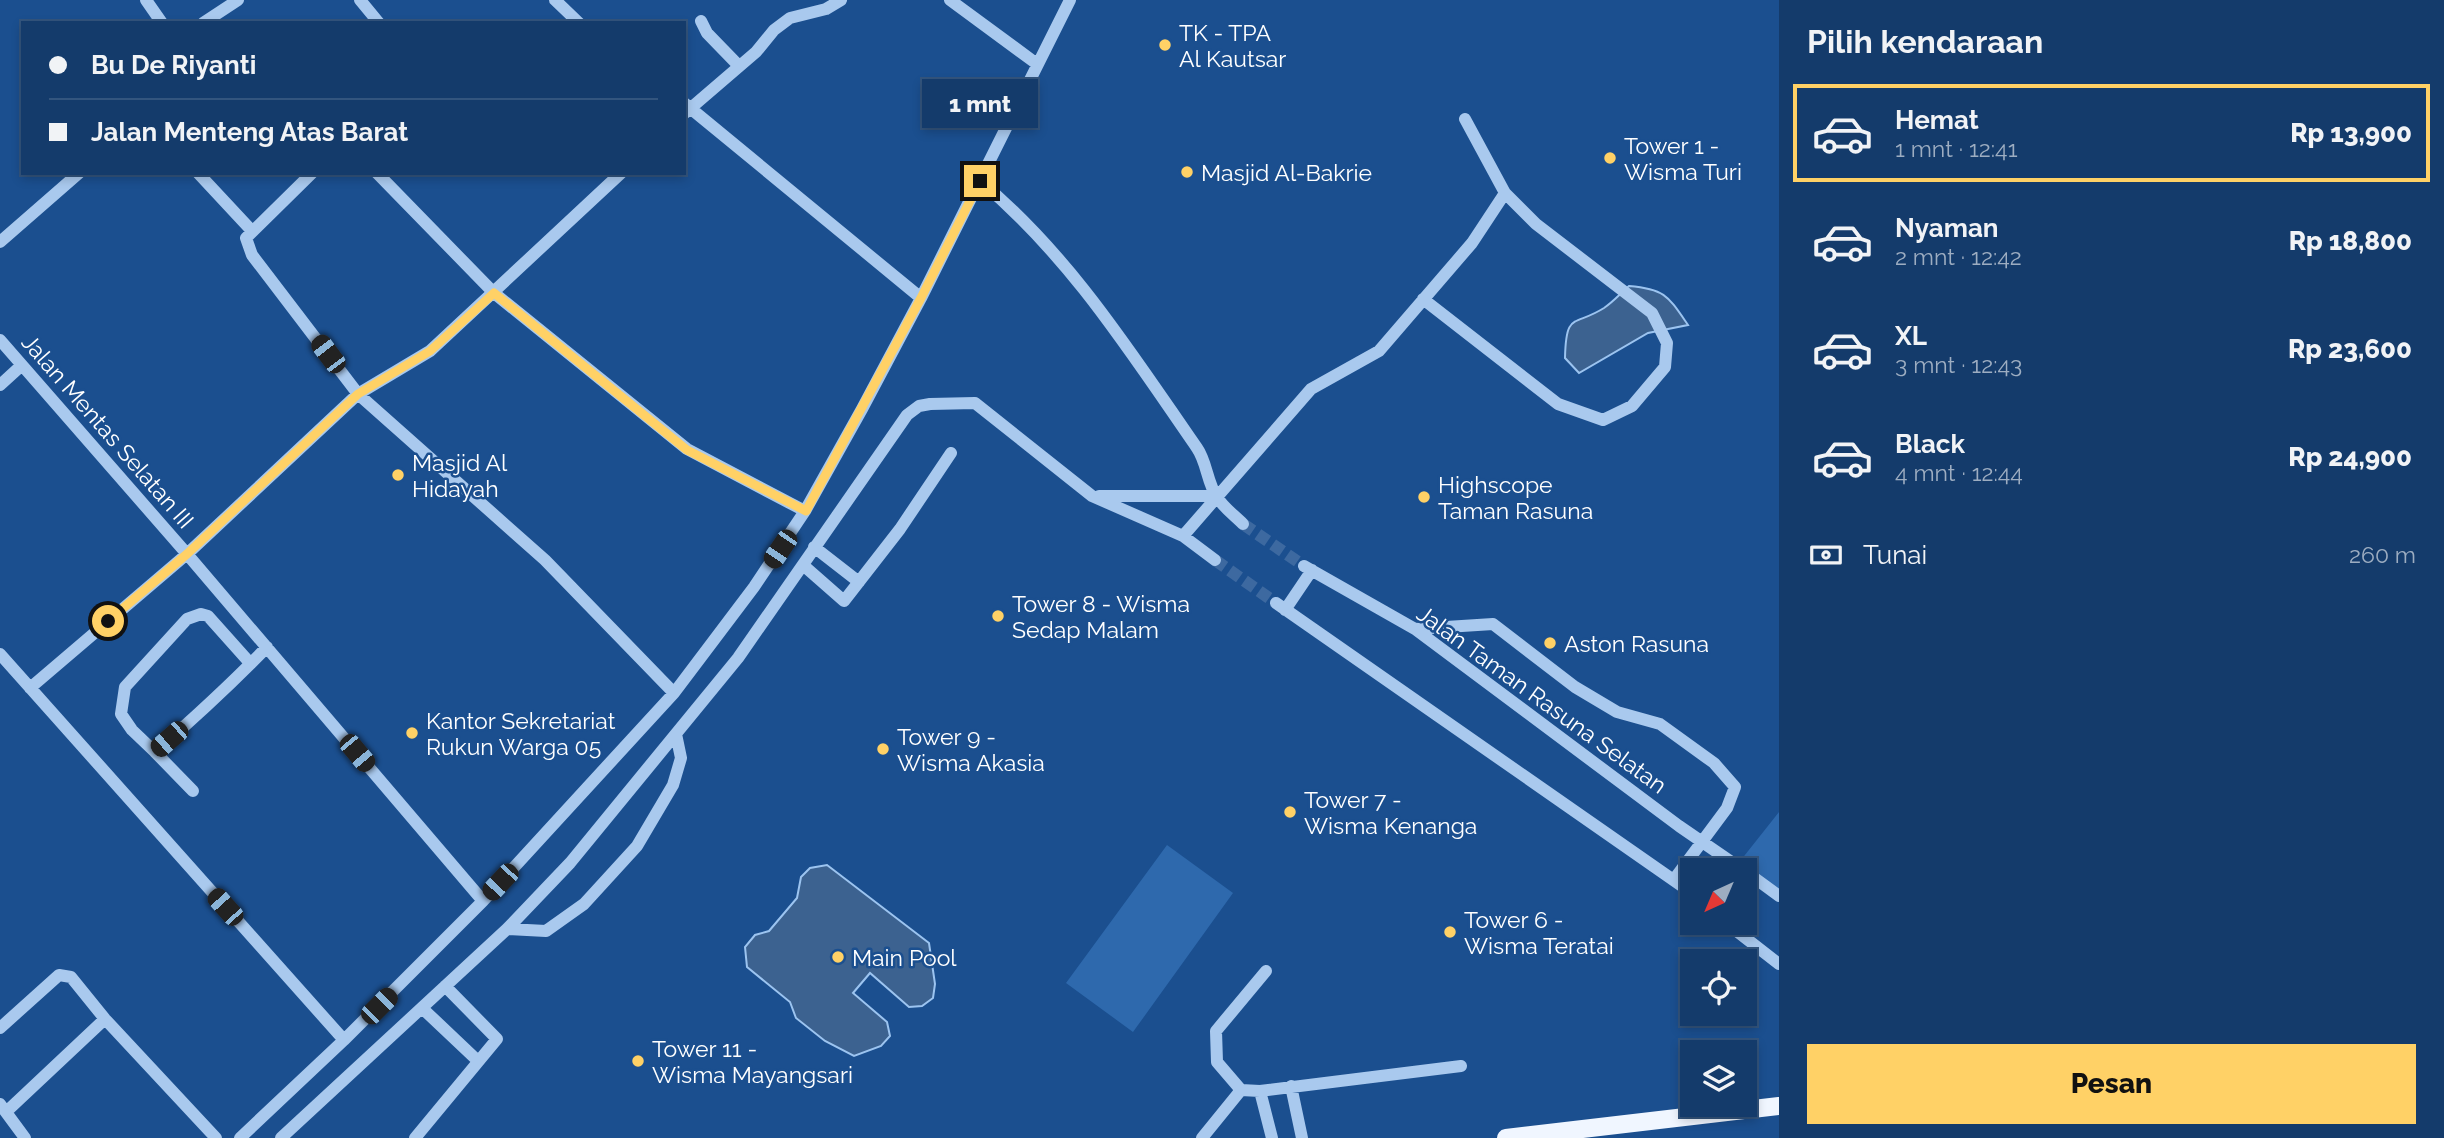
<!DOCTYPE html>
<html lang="id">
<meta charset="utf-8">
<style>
body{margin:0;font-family:Raleway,sans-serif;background:#1d4271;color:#f1f3f6;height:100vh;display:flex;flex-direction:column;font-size:26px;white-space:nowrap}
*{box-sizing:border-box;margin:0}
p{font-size:23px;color:#9dadc1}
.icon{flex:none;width:38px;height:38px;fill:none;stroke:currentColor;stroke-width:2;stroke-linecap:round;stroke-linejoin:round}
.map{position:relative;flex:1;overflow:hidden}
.sheet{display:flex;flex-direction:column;background:#143b6b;width:665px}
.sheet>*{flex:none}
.hud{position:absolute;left:21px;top:21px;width:665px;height:154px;border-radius:0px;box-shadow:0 4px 10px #0003,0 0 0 2px #33557e;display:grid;align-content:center;height:154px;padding:0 28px;background:#143b6b}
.needle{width:46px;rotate:224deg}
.controls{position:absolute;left:1680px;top:858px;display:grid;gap:14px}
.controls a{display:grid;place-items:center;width:77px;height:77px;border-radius:0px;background:#143b6b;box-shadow:0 4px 10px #0003,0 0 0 2px #33557e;font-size:35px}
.end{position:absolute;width:32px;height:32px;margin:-16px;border:9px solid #ffd166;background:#111;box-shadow:0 0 0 4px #111}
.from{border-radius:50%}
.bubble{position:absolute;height:49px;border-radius:0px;background:#143b6b;box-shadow:0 4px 10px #0003,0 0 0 2px #33557e;font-size:23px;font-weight:800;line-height:49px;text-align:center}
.car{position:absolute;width:21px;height:42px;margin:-21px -10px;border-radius:9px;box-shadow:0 0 5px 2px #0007;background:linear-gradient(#222 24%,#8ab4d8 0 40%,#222 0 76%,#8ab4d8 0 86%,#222 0)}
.hud b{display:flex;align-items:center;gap:24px;height:66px;font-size:26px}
.hud b+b{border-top:2px solid #33557e}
.hud i{width:18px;height:18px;background:#f1f3f6}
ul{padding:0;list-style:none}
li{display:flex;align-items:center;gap:21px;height:98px;margin:0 14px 10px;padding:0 14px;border:4px solid transparent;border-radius:0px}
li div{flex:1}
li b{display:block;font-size:26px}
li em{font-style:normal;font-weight:800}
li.selected{border-color:#ffd166}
li>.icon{width:63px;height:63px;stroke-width:1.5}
h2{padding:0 28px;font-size:32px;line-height:84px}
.pay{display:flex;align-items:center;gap:18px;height:77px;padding:0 28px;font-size:26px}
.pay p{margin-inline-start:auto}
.action{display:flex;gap:14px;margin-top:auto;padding:14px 28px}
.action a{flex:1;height:80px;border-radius:0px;background:#ffd166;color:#111;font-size:28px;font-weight:800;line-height:80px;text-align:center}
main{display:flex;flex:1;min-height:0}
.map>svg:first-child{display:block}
.green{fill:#2e69ad}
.water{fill:#3c6290;stroke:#9cc4f0;stroke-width:2}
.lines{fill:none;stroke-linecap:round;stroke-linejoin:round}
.minor-tunnel{stroke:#3d69a0;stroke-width:12;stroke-dasharray:12 6;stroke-linecap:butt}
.minor{stroke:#a9c9ee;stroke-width:12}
.major{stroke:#f0f6ff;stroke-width:18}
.route{stroke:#ffd166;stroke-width:9}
.poi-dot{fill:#ffd166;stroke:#1b4f8f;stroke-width:2.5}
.labels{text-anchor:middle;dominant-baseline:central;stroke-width:5;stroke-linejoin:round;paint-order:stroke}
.poi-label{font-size:23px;fill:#fff;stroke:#1b4f8f;text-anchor:start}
.street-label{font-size:23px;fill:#fff;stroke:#1b4f8f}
</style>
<main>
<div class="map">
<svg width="1779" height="1138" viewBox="0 0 1779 1138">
<rect width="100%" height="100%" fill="#1b4f8f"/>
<path class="green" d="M1779,812V896L1737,865Z
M1167,845L1233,893L1133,1032L1066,983Z"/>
<path class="water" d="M1629,286C1665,289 1668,296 1688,325L1648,333L1579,373L1565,358C1566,311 1574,327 1604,308C1613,302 1621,293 1629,286Z
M827,865L929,943L935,984L933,998L922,1006L909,1007L870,973L853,993L887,1022L890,1036L881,1046L854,1056L825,1041L796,1018L790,1002L747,967L745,947L755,935L769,931L797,898L801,877L810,868Z"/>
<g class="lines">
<path class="minor-tunnel" d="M1243,524L1304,566
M1215,560L1276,603"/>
<path class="minor" d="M146,0L162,23
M360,0L379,23
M555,0L579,23
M950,0L1037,64
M701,21L707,33L739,66
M203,23L238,0
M684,103L921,298
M685,113L756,52L774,30L790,18L826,9L841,0
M198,173L252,231
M312,173L246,238L252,255L358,394L545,560L674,693
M377,173L494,293L687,449L805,511
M980,181C1070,256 1131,353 1197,448C1207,462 1207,483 1217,497C1223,507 1234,515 1243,524
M0,242L79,173
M1423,299L1558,404L1603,420L1632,406L1665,367L1667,343L1652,313L1536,224L1505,193
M0,340L187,554L483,901
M0,385L22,365
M1099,496H1216
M1183,536L1311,389L1379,351L1472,243L1505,193L1465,119
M814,547L859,582
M803,565L844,601L900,529L951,453
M1304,566L1415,629L1679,826L1743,870
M1276,603L1692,893
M1285,610L1312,570
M1415,629L1493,624L1575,687L1617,712L1660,724L1714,763L1735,787L1727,808L1675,878
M0,654L344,1040
M250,663L208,616L201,614L187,619L125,687L121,714L132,730L155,752C193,719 232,683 267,647
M30,688L187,554L358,394L430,351L621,173
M155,752L193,791
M1745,871L1779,896
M1725,922L1779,964
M507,929L546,931L584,904L637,846L673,785L681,758L676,734
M422,1008L478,1061
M0,1028L59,975L71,977L105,1019L216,1138
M1291,1086L1302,1138
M1241,1090L1217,1062L1216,1031L1266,971
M1260,1091L1272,1138
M0,1104L25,1138
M6,1112L105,1019
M240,1138L344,1040L483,901L674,693L754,587L805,511L862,409L921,298L1070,0
M281,1138L507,929L570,863L738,658L907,415L919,406L930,404L975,403L1092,496L1183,536L1215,560
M415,1138L497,1039L445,986
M1202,1138L1241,1090L1260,1091L1461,1066"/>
<path class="major" d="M1506,1138L1779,1106"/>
</g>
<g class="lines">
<path class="route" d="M108,621L187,554L358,394L430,351L494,293L687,450L806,511L921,298L980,181"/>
</g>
<g class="poi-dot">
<circle cx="1165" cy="45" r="7"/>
<circle cx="1610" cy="158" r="7"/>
<circle cx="1187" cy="172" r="7"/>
<circle cx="398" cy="475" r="7"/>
<circle cx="1424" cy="497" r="7"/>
<circle cx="998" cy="616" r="7"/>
<circle cx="1550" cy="643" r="7"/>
<circle cx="412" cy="733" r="7"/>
<circle cx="883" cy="749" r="7"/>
<circle cx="1290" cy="812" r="7"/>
<circle cx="1450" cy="932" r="7"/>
<circle cx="838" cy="957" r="7"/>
<circle cx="638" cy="1061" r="7"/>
</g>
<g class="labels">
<g class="poi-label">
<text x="1179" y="32">TK - TPA<tspan x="1179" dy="26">Al Kautsar</tspan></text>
<text x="1624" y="145">Tower 1 -<tspan x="1624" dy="26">Wisma Turi</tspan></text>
<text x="1201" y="172">Masjid Al-Bakrie</text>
<text x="412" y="462">Masjid Al<tspan x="412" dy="26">Hidayah</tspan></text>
<text x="1438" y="484">Highscope<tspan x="1438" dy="26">Taman Rasuna</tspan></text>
<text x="1012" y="603">Tower 8 - Wisma<tspan x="1012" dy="26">Sedap Malam</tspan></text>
<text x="1564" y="643">Aston Rasuna</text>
<text x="426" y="720">Kantor Sekretariat<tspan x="426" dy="26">Rukun Warga 05</tspan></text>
<text x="897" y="736">Tower 9 -<tspan x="897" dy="26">Wisma Akasia</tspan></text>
<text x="1304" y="799">Tower 7 -<tspan x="1304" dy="26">Wisma Kenanga</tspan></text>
<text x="1464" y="919">Tower 6 -<tspan x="1464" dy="26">Wisma Teratai</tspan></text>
<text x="852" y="957">Main Pool</text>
<text x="652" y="1048">Tower 11 -<tspan x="652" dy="26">Wisma Mayangsari</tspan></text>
</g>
<g class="street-label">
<text transform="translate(108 431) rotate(49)">Jalan Mentas Selatan III</text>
<text transform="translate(1542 699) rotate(36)">Jalan Taman Rasuna Selatan</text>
</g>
</g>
</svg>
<div class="controls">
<a><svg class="needle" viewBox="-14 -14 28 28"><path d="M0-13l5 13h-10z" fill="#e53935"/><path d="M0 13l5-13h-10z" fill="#9dadc1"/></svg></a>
<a><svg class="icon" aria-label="locate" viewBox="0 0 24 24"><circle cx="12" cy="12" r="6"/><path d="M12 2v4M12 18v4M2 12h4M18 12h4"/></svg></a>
<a><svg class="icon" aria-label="layers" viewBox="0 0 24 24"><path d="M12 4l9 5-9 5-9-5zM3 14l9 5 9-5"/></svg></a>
</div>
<i class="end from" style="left:108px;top:621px"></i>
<i class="end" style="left:980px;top:181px"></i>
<div class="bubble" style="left:922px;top:79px;width:116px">1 mnt</div>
<i class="car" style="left:328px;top:354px;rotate:323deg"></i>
<i class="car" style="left:780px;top:549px;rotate:214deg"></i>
<i class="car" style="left:169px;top:739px;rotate:229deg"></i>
<i class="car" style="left:357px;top:753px;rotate:140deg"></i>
<i class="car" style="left:500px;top:882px;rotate:223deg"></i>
<i class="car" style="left:225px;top:907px;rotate:318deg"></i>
<i class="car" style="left:379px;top:1006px;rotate:45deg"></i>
<div class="hud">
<b><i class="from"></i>Bu De Riyanti</b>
<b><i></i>Jalan Menteng Atas Barat</b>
</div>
</div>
<section class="sheet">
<h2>Pilih kendaraan</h2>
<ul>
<li class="selected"><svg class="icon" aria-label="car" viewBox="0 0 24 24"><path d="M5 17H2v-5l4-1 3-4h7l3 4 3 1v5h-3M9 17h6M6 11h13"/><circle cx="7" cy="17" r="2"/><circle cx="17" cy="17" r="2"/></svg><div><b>Hemat</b><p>1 mnt · 12:41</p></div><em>Rp 13,900</em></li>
<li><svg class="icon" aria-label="car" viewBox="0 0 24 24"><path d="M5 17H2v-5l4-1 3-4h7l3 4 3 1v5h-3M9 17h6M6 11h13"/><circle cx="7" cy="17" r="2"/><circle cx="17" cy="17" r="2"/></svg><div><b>Nyaman</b><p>2 mnt · 12:42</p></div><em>Rp 18,800</em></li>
<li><svg class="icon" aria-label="car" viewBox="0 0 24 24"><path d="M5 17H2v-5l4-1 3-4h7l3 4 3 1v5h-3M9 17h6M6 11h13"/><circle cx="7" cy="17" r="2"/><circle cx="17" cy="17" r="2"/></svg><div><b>XL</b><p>3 mnt · 12:43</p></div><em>Rp 23,600</em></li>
<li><svg class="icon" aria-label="car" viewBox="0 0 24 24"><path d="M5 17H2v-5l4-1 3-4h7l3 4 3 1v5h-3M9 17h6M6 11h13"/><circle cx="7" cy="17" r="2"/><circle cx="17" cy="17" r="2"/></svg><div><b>Black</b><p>4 mnt · 12:44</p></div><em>Rp 24,900</em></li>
</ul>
<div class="pay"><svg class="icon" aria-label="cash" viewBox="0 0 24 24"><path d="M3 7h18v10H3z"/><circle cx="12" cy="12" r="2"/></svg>Tunai<p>260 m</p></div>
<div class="action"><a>Pesan</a></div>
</section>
</main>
